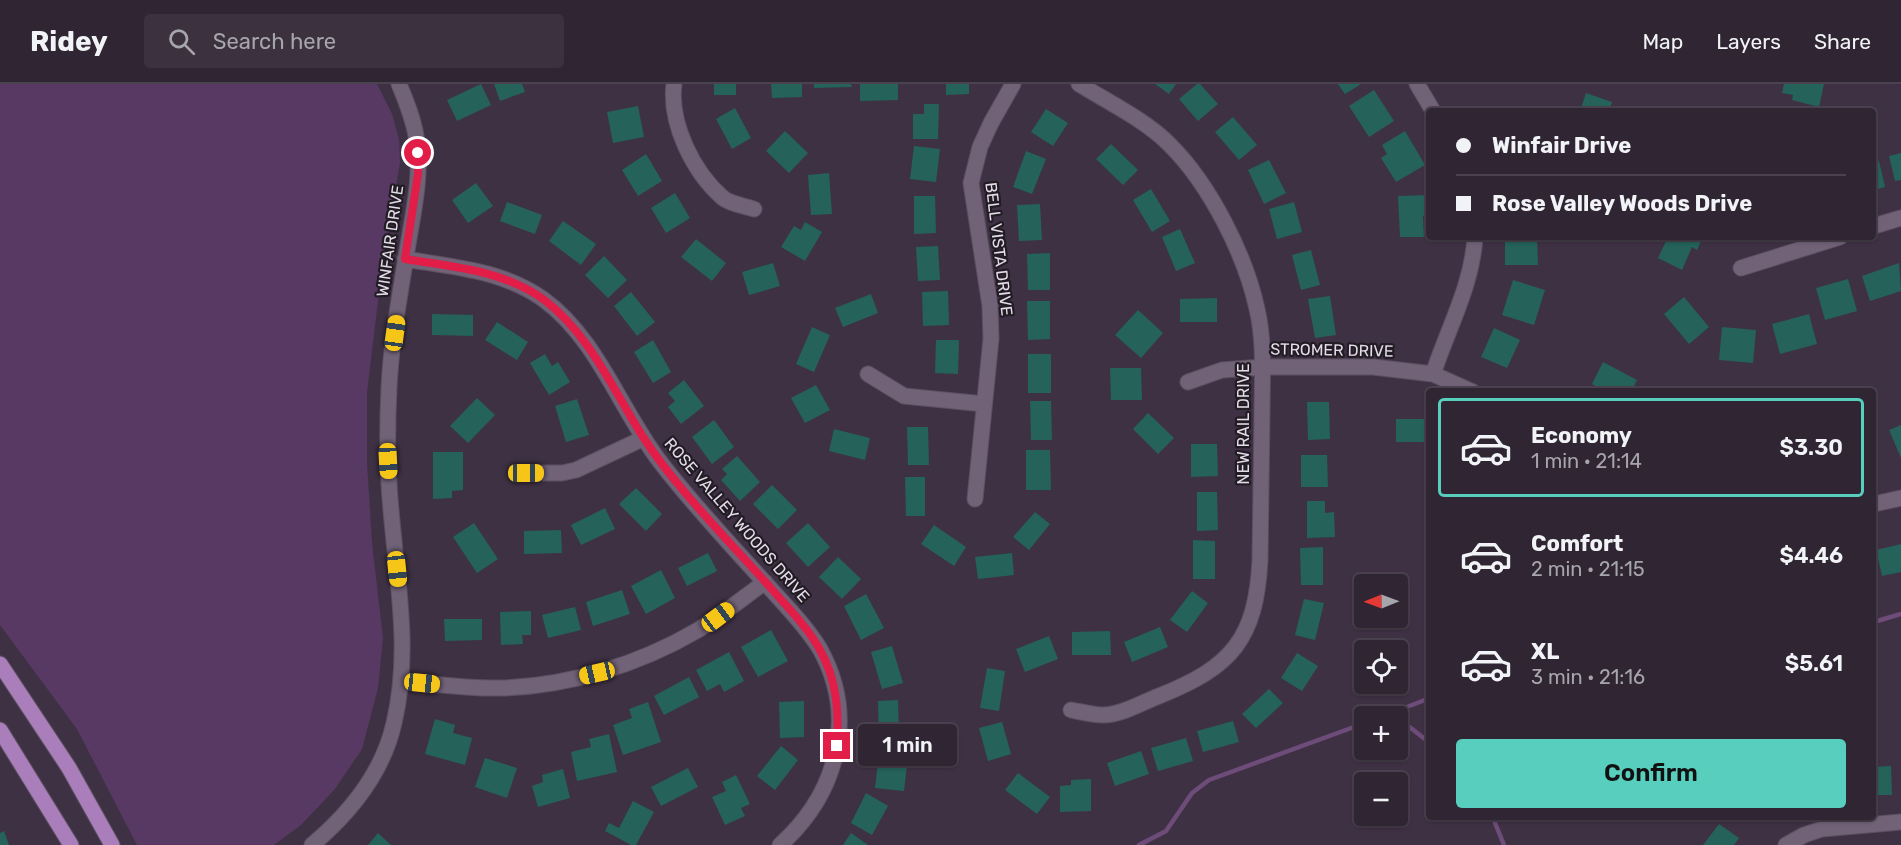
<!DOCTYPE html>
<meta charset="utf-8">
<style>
body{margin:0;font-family:Rubik,sans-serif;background:#3b313f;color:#f1f3f6;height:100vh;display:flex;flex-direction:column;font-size:22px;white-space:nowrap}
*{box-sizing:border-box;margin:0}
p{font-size:20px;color:#a7a5ac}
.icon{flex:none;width:33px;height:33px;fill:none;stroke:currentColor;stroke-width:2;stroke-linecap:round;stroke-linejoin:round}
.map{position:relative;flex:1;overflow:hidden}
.side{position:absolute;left:1426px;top:304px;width:450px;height:432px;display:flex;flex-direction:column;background:#2f2533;border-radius:6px;box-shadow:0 2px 4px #0004,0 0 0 2px #4a424e}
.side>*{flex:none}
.hud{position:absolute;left:1426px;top:24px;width:450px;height:132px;border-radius:6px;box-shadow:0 2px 4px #0004,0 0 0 2px #4a424e;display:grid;align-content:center;height:132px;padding:0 30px;background:#2f2533}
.needle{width:39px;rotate:269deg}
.fabs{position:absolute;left:1354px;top:490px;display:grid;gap:12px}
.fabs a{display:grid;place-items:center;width:54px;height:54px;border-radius:6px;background:#2f2533;box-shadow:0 2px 4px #0004,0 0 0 2px #4a424e;font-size:30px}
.end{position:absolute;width:27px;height:27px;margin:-14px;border:8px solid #e11d48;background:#fff;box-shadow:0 0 0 3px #fff}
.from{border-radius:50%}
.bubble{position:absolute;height:42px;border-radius:6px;background:#2f2533;box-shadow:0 2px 4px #0004,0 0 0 2px #4a424e;font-size:20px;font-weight:600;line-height:42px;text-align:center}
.car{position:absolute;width:18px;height:36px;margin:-18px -9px;border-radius:8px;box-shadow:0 0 4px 2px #0007;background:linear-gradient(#f5c518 24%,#345 0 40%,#f5c518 0 76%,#345 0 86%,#f5c518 0)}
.hud b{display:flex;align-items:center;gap:21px;height:57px;font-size:22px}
.hud b+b{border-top:2px solid #4a424e}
.hud i{width:15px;height:15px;background:#f1f3f6}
ul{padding:10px 0 0;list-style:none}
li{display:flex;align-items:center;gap:18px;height:99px;margin:0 12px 9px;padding:0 18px;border:3px solid transparent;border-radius:6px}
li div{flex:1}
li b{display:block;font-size:22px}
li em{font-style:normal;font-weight:600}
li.selected{border-color:#58cebf}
li>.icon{width:54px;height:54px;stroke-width:1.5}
.button{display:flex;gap:12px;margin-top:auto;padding:12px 30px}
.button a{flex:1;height:69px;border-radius:6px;background:#58cebf;color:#111;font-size:24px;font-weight:600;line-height:69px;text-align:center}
header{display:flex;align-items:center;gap:36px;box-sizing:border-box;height:84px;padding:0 30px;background:#2f2533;border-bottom:2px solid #4a424e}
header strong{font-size:28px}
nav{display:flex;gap:33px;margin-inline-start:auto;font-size:21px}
.search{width:420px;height:54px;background:#3b313f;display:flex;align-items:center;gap:15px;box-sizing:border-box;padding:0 21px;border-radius:6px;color:#a7a5ac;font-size:22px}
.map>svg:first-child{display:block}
.green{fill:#583964}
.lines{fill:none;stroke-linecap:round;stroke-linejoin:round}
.stream{stroke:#6d4c79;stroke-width:4.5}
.building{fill:#24625a}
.minor-casing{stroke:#5b5060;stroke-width:17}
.primary-casing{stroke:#5b5060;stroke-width:17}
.minor{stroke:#716278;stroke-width:15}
.primary{stroke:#a97ebb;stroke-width:15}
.route{stroke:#e11d48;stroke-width:8}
.labels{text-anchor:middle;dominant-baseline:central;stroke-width:4.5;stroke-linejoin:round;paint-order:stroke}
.street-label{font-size:16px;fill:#e4dce8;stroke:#221c25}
</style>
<header>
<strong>Ridey</strong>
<div class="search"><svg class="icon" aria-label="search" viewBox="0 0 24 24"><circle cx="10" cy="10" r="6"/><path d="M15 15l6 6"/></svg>Search here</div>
<nav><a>Map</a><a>Layers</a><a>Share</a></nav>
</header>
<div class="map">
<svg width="1901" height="761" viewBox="0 0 1901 761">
<rect width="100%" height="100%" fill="#3f3144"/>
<path class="green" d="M0,0H377L392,30L399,55L400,79L382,184L367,308V379L372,459L383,554L378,604L362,665L335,705L301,741L274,761H137L77,645L0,541Z"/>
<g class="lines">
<path class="stream" d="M1874,538L1901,530
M1381,633L1430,614
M1398,634L1430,659
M1493,734L1504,761
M1139,761L1166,747L1192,709L1209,696L1365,639"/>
</g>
<path class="building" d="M481,0L491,21L457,37L447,16Z
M494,0H522L525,8L500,17Z
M714,0H736V11H714Z
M771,0H802V13L772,14Z
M814,0H851L852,3L814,4Z
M860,0H898V16L860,17Z
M946,0H969V10L946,11Z
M1155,0H1176L1169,10Z
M1197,0H1200L1218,20L1198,37L1179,15Z
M1338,0H1361L1345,10Z
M1784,0H1824L1819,23L1792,16L1793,11L1782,9Z
M1374,6L1394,37L1369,53L1349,22Z
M1586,9L1612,18L1609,27H1580Z
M924,20H939L938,55H913V30H924Z
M638,22L644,53L613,59L607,28Z
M735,24L751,54L732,65L716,35Z
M1046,25L1068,39L1053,62L1031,48Z
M1233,33L1257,61L1239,76L1215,48Z
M785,47L808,69L789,89L766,67Z
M1405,47L1425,81L1396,98L1381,74L1387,70L1382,61Z
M1111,60L1138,86L1123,101L1096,75Z
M914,62L940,65L936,98L910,95Z
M1026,67L1046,75L1032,110L1013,103Z
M1901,69V96L1895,97L1889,72Z
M646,70L662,97L638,112L622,86Z
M1269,76L1286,109L1264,120L1248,86Z
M1879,77L1885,103L1874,106V79Z
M829,89L832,130L811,131L808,91Z
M476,99L493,122L468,139L452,116Z
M1151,105L1170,137L1152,148L1133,116Z
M675,109L690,134L666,149L651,124Z
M1430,111V132H1423L1424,153H1400L1398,112Z
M914,112H935L936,149L914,150Z
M507,118L542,131L535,150L500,137Z
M1294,118L1302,148L1277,155L1269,125Z
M1040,120L1042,156L1019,157L1017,121Z
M563,137L596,160L581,181L549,157Z
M805,138L822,148L805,177L781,163L794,142L801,146Z
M1180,145L1195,179L1176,187L1162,153Z
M1505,153H1537L1538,181H1505Z
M1668,153H1703L1697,166L1692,163L1682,186L1658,174Z
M696,155L726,179L712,197L681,173Z
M938,162L940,196L918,197L916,163Z
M1311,166L1320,201L1301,206L1292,171Z
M1050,169V206H1028L1027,170Z
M604,172L627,196L608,214L585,191Z
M773,179L780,202L749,211L742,188Z
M1899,179L1901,207L1870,217L1862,192Z
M1848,195L1857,227L1825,236L1816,204Z
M1513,196L1545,206L1534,241L1502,231Z
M948,207L949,241L923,242L922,208Z
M631,208L655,238L637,252L614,222Z
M871,210L878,229L843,243L835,224Z
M1330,212L1336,251L1315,254L1308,215Z
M1684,213L1709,243L1689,260L1664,230Z
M1217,214V238H1180V215Z
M1027,217H1050V255L1028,256Z
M1138,226L1163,249L1141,274L1115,251Z
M432,230L473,231V252L432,251Z
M1809,230L1817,260L1780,270L1772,240Z
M497,238L528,258L517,276L485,256Z
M812,243L830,251L814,288L796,280Z
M1722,243L1756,246L1753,279L1719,276Z
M1494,244L1520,256L1507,284L1481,273Z
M653,256L671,288L653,299L634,268Z
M936,256H959L958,290L935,289Z
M545,270L552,282L558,278L570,298L549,311L530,279Z
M1028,270H1051V309H1028Z
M1603,278L1637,296L1631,308H1605L1592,300Z
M1110,284H1141L1142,316H1111Z
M684,296L704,322L681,340L668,323L675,317L668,309Z
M816,301L830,326L805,339L791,314Z
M477,314L495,331L468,359L450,342Z
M577,315L589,351L566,358L555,322Z
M1030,317H1051L1052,356H1031Z
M1307,318H1329L1330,355L1308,356Z
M1148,329L1174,354L1158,370L1133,345Z
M1396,335H1430V358H1396Z
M714,336L734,363L712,380L692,353Z
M1901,341V374L1889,346Z
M907,343H928L929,381H908Z
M834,345L870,354L865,376L829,367Z
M1191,360H1217L1218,392L1191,393Z
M1026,366H1050L1051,406H1026Z
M433,368H463V406L452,407V414L433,415Z
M1301,371H1327L1328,403H1301Z
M737,372L760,398L740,417L721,396L727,390L722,385Z
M905,393H925V432H906Z
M772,401L797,426L778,445L753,420Z
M636,404L662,430L646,447L619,420Z
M1197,408H1217L1218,446L1197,447Z
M1307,417H1325V429L1334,428L1335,453L1307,454Z
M605,424L615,445L581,461L571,441Z
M1035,428L1050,440L1029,466L1013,453Z
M474,439L498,475L477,489L453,453Z
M808,439L830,463L808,483L786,459Z
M934,441L966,463L954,482L921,460Z
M561,446L562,469L524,470V447Z
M1193,456L1215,457V495H1193Z
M1901,460V488L1882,492L1876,466Z
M1323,463V501H1301L1300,464Z
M708,469L717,487L687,502L678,484Z
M1012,469L1014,491L978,495L975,473Z
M838,473L861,495L842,515L819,493Z
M661,486L675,514L646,530L631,502Z
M622,506L630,530L593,542L586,518Z
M1192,507L1208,519L1187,548L1170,536Z
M866,510L884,544L861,556L844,522Z
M1304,515L1324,519L1315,556L1295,551Z
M575,523L581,546L548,554L542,531Z
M531,527V551H522L523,560L501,561L500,528Z
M444,535H482V556L445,557Z
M1160,543L1168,563L1132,578L1124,558Z
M771,546L788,577L758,593L741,563Z
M1110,547L1111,571H1072V548Z
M1049,552L1058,575L1025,588L1016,565Z
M892,562L903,599L882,605L871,568Z
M729,568L744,597L724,608L720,600L707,607L696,586Z
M1297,569L1318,582L1302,607L1281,594Z
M987,584L1005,587L999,627L980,624Z
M689,593L699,613L664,631L654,612Z
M1269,605L1283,619L1256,644L1242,630Z
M898,616L899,656H879L878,617Z
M804,617V653L780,654L779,618Z
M648,618L661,658L623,671L613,641L632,634L629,625Z
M435,635L455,641L453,649L472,654L465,681L425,670Z
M1233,637L1239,658L1203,668L1197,647Z
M1002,638L1011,670L988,677L979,644Z
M609,650L617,688L577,697L571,668L591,663L589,655Z
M1186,654L1193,677L1158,687L1151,664Z
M781,662L798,676L775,706L757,692Z
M1141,667L1149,690L1115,702L1107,679Z
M879,670L908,673L904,707L875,704Z
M485,674L517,684L507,714L475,703Z
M1891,682L1892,711H1874V683Z
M688,684L698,703L661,722L651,703Z
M563,685L570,714L538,723L532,702L543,698L542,691Z
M1018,689L1050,713L1037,730L1005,706Z
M736,691L750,720L741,724L745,732L725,741L712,713L726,707L722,698Z
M1091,695V727L1060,728V702L1071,701V696Z
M866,709L888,722L872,751L851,739Z
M633,717L654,728L636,761H631L605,747L609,739L619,744Z
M1719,740L1739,754L1734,761H1703Z
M4,747L9,761H0V749Z
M378,749L391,761H368Z
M851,749L868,761H843Z"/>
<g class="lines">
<g class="minor-casing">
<path id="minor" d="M674,0C669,39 693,88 723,114C730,120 745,122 754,125
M1417,0L1433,27
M1874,142L1901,134
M405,175C453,183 502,186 543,215C598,255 620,326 661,379C694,422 732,462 768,502C786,522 806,542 820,565C858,634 837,710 780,761
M1741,184L1840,153
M868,290L904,312L984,320
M1433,290C1448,244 1472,202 1475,153
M1188,298L1222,286L1263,283H1373L1433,290L1473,308
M526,389H562L576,386L644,354
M975,415L991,255L990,222L971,99L980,63L991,39L1013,0
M1874,420L1901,414
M402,597C435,600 469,605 502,604C570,602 640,580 698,546C721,532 743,514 765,498
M1071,626C1081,628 1093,631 1103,631C1121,631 1143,618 1159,612C1232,583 1256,555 1260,476C1261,427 1261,378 1262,330C1262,295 1265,259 1257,225C1245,170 1210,101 1170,61C1147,37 1108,18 1079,0
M312,761C350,729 383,688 394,639C411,567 397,498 391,426C387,386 387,345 389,304C391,260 399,216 406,173C412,133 423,92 416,52C413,34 406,17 399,0
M1786,761L1804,751L1822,745L1901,738"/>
</g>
<g class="primary-casing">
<path id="primary" d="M0,580L69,684L112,761
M0,646L71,761"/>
</g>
<use href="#minor" class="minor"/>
<use href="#primary" class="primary"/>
</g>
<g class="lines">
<path class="route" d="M418,69V90L405,175C453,183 502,186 543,215C589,249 613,306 643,353C676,404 728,456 769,502C786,522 807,542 820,566C837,596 839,628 837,662"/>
</g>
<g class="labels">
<g class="street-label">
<text transform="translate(390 157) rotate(-82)">WINFAIR DRIVE</text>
<text transform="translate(999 165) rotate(83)">BELL VISTA DRIVE</text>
<text transform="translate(1332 266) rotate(1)">STROMER DRIVE</text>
<text transform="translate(1243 340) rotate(-90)">NEW RAIL DRIVE</text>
<text transform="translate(737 436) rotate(49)">ROSE VALLEY WOODS DRIVE</text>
</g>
</g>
</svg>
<div class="fabs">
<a><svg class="needle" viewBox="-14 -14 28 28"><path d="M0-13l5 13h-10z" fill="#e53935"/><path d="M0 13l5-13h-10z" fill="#a7a5ac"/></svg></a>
<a><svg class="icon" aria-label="locate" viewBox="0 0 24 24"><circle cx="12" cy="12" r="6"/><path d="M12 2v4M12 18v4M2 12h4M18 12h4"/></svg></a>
<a>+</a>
<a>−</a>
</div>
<i class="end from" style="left:418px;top:69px"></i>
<i class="end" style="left:837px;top:662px"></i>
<div class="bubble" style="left:858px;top:640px;width:99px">1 min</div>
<i class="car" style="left:395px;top:249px;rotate:8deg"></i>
<i class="car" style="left:388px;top:377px;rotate:177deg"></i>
<i class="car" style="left:526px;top:389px;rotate:90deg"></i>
<i class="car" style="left:397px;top:485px;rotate:174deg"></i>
<i class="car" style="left:718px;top:533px;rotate:53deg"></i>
<i class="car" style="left:597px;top:589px;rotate:257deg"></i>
<i class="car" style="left:422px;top:599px;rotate:96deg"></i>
<div class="hud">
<b><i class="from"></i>Winfair Drive</b>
<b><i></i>Rose Valley Woods Drive</b>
</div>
<section class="side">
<ul>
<li class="selected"><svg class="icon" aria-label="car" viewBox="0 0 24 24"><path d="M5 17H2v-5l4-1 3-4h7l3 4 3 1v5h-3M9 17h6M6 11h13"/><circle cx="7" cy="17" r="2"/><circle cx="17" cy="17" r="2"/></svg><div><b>Economy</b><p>1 min · 21:14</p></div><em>$3.30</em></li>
<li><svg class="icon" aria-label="car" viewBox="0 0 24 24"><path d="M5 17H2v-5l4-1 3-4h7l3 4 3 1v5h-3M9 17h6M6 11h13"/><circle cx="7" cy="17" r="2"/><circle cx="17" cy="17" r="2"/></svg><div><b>Comfort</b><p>2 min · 21:15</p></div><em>$4.46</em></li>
<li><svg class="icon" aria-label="car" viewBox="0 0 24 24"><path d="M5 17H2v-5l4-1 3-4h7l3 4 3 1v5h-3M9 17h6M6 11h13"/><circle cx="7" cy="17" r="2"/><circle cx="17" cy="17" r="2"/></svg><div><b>XL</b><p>3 min · 21:16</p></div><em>$5.61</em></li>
</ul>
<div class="button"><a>Confirm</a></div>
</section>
</div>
